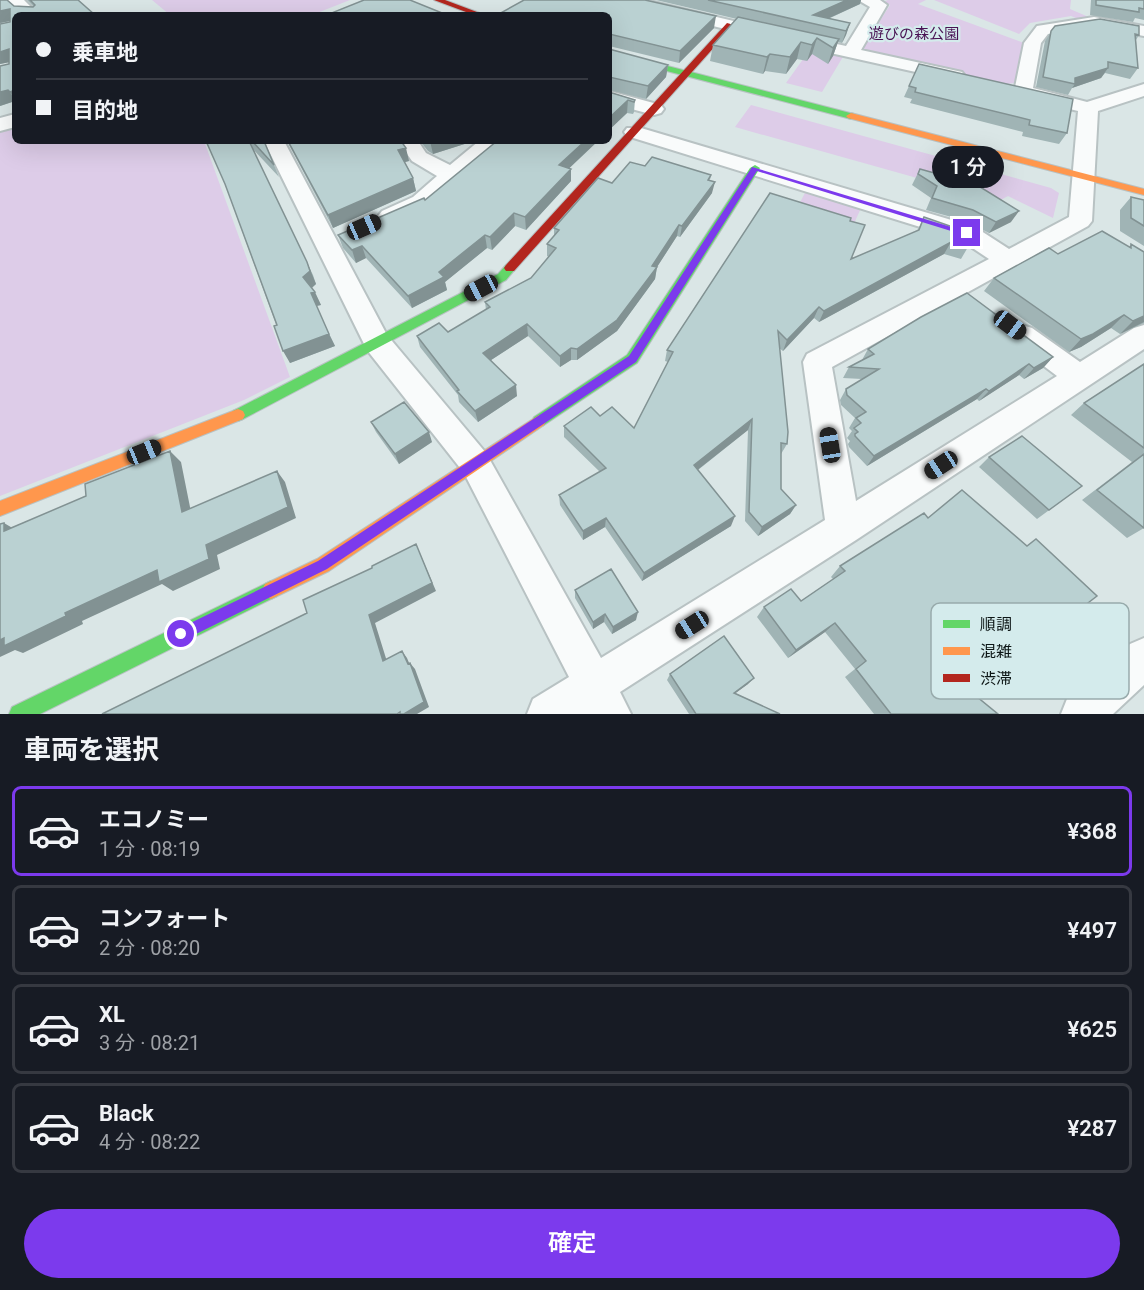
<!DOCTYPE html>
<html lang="ja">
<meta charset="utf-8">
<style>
body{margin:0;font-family:Roboto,"Noto Sans JP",sans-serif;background:#20242c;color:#f1f3f6;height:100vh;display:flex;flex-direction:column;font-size:22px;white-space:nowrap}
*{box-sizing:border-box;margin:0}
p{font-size:20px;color:#9ea1a6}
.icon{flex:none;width:33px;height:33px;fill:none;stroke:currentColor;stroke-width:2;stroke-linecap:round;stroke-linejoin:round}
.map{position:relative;height:714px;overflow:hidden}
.details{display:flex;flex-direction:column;background:#171b24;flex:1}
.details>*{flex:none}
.guide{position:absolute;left:12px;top:12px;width:600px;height:132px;border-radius:9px;box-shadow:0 6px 24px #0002;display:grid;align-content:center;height:132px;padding:0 24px;background:#171b24}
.end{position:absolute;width:27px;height:27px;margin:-14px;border:8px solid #7c3aed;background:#fff;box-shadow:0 0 0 3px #fff}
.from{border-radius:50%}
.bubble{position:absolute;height:42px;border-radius:21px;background:#171b24;box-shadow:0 6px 24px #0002;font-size:20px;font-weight:600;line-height:42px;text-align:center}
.car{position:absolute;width:18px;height:36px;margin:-18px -9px;border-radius:8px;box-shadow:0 0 4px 2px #0007;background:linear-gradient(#222 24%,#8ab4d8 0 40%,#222 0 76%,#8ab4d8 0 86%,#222 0)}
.guide b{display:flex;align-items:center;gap:21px;height:57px;font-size:22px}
.guide b+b{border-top:2px solid #363941}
.guide i{width:15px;height:15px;background:#f1f3f6}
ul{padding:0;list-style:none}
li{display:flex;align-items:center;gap:18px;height:90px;margin:0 12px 9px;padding:0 12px;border:3px solid #363941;border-radius:9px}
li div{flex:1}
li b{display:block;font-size:22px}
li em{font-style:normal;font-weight:600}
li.on{border-color:#7c3aed}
li>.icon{width:54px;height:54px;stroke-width:1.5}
h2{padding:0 24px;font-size:27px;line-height:72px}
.primary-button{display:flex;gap:12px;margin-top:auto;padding:12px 24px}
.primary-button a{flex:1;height:69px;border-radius:36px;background:#7c3aed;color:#fff;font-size:24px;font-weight:600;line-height:69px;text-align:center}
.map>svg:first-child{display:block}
.green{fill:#ddcce8}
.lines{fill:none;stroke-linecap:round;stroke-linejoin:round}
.street-casing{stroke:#b8c2c3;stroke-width:4}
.fast-casing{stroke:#b8c2c3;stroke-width:2}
.slow-casing{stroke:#b8c2c3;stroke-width:2}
.jam-casing{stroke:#b8c2c3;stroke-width:2}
.street{fill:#f9fbfb;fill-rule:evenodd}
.fast{fill:#63d668;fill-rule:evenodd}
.slow{fill:#ff974d;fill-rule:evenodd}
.jam{fill:#b3261e;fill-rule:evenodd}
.wall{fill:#a0b4b5}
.shaded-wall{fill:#829293}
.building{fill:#bad1d2;stroke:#829293;stroke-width:1.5}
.route{fill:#7c3aed}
.labels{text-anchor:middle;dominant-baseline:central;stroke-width:4.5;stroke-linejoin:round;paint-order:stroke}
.far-park-label{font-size:15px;fill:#491354;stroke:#d4ebec}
.key{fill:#d4ebec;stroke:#98abac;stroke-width:1.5}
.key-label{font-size:16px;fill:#0d1616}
</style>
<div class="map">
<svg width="1144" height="714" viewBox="0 0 1144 714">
<rect width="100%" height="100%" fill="#dae6e6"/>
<path class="green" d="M152,0H350L312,15H170Z
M888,0H926L918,4L1024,43L1025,48L1015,83L1006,84L866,52L863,48L890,5L883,2Z
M934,0H1071L1070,9L1091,18L1078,19L1071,16L1030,23L1019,34Z
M811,48L844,55L822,92L786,83Z
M751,105L1051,188L1059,193L1053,218L1008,196L999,201L735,127Z
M15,125V141H204L290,377L244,400L0,496V129Z
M806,191L861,208L852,228L796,210Z"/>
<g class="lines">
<g class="street-casing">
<path id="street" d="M7,0H24L39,15H22Z
M618,0H645L763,28L765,32L757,37L621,3Z
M858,0H880L887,5L861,50L962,72L965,76L962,80L956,81L799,46L793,45L791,41L793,37L799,36L846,46L870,7Z
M1094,17L1144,26V36L1094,27L1048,34L1041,43L1033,88L1087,102L1144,84V96L1098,111L1092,221L1088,226L832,367L856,501L1057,376L1012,342L1008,335L1012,328L1022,325L1032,328L1080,362L1134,328L1144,325V349L856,540L620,692L631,714H527L533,699L569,677L464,473L367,350L264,141H284L387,335L486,453L601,658L825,520L803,362L807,354L989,259L959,239L627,136L624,132L627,128H641L975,227L1009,249L1069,217L1078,111L1016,96L1014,92L1024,43L1037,26Z
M609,91L661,105L664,109L661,113L654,115L609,103Z
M15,114V127L0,131V118Z
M398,141H418L426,153L450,165L479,141H501L429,207L398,221L390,223L382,221L378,216L382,211L413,197L437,176L412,161Z
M1144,638V685L1113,714H1061L1067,699L1130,644Z"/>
</g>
<g class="fast-casing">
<path id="fast" d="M609,51L854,114L856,116L851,119L609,56Z
M755,165L760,168L637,363L544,425L539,427L534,425L532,421L534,417L627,355L750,168Z
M510,264L516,268L506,280L243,419L238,421L233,419L231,415L233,411L498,274L506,265Z
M271,581L277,584L280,590L277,596L40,714H9L12,707Z"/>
</g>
<g class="slow-casing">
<path id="slow" d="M851,113L1144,189V195L848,118L846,116Z
M238,409L243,411L245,415L243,419L0,516V501Z
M539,415L544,417L546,421L544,425L329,571L271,599L265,596L262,590L265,584L317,559Z"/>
</g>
<g class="jam-casing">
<path id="jam" d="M434,0H445L485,15H474Z
M727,23L734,25L514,271H506L504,268L506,265Z"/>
</g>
<use href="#street" class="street"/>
<use href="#fast" class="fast"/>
<use href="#slow" class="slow"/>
<use href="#jam" class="jam"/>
</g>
<path class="wall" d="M27,0H78L15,15V101L0,106L9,64V62L0,64V24L10,22V21L0,23L14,6L33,7V6Z
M656,0H861L860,4L828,19L850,23L846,35L842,43L838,42L833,56L828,64L812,54L807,61L797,59L786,74L765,71L763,74L710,61L713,45L737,19Z
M1091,0H1144V20L1135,18L1133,22L1090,15Z
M609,15L714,28L679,63L609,46Z
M1055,26L1139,35L1136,40L1138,68L1130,79L1105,73L1101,78L1072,88L1068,95L1036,87L1045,41Z
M609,49L668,65L666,77L646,99L609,90Z
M919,64L1067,133L1059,144L1022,136L1023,132L910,103L912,99L904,97Z
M609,92L635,100L634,112L633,114L627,113L609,130Z
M206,141H264L279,177L252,148L313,275L316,284L312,288L321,305L316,306L335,346L290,363L225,184Z
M287,141H401L409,161L405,162L413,178L416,191L333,228Z
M420,141H474L433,154L428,151Z
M645,166L711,175L710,180L712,193L680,237L677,236L657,267L655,279L617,331L577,360H571L560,367L528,336L491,360L517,396L478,422L459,402L458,395L420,347L417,336L448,332L486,310L485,302L531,278L549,257L547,256V244L554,236V228L612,183Z
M569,168L571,181L526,230L515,226L492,250L487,248L445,282L447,290L412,308L366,258L356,263L343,248L338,235L425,200Z
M920,169L1011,222L989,233L966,221L926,210L931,198L912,185Z
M1131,197L1144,200V246L1120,231V210Z
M924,217L968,247L961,259L944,254L819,322L814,318L783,351L779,348L787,444L781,454V489L796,505L790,514L758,536L745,521L748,430L698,470L731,526L642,581L605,527L583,540L560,505L559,495L600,472L564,437V426L600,416L634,428L668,362L665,361L667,350L850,221L851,259L917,231Z
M1131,244L1144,252V323L1120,334L1111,328L1081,347L1069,352L984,291L994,278L1058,254L1129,247Z
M868,349L1053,357L1043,368L1024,379L1019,375L979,401L977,399L867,466L849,447L848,444L850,441L847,438L852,431L849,428L855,418L841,405L840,400L846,389L862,379L843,378L849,367L862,360Z
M1144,364V528L1127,538L1082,500L1132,462L1071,415L1084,403Z
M371,422L432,442L399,464L376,432Z
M989,457L1082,486L1037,519L979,467Z
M928,518L1088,603L1045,645L1027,654L1024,650L1010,657L998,644L954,678L998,714H874L845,677L855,669L825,632L788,658L757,617L764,607L801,601L833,579L831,577L840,566Z
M575,590L636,620L612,634L604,622L593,629L575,598Z
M670,674L748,684L735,693L780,714H689L667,680Z"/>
<path class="shaded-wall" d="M847,0H861L860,4L816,24L813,15Z
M10,9L15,20L0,23V11Z
M716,16L714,28L679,63L680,51Z
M850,23L846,35L842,43L846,31Z
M817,38L812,54L807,61L812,45Z
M839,39L833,56L828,64L833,48Z
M801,42L797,59L786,74L790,57Z
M9,49L15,61L0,64V52Z
M770,54L765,71L763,74L767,57Z
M668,65L666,77L646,99L648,86Z
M1108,68L1101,78L1072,88L1075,84V78Z
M8,90L15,99V101L0,106V92Z
M15,90V99L10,92Z
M628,100L627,113L609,130V118Z
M430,141H474L433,154Z
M585,141H598L559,178V165Z
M406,148L409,161L401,163L398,150Z
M571,169V181L526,230L525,217Z
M413,178L416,191L333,228L328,215Z
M715,182L712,193L680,237L682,226Z
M1019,211L1011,222L989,233L996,222Z
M514,213L515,226L492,250L490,237Z
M679,225L677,236L657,267L655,279L617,331L577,360V349L652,266Z
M485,235L487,248L445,282L447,290L412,308L408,296Z
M951,242L944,254L819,322L824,311Z
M362,246L366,258L356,263L352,250Z
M307,262L316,284L309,290L303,277Z
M315,292L321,305L316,306L311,293Z
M819,307L814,318L783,351L787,340Z
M1124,315L1111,328L1081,347L1069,352L1081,339Z
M1144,316V322L1120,334L1133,321Z
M527,324L528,336L485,364L483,353Z
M329,334L335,346L290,363L283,351Z
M571,348V360L560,367V356Z
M1053,357L1043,368L1024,379L1034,368Z
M1029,364L1019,375L979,401L989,391Z
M516,385L517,396L478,422L475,411Z
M986,389L977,399L867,466L874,456Z
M752,419L748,430L691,475L694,465Z
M429,432L432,442L399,464L395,454Z
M170,451L181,462L193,522L182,512Z
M277,471L285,482L296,518L217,555L220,569L173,591L162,584L82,621L83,624L23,653L15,650L0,657V640L65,613L206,545Z
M796,505L790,514L758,536L762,527Z
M735,516L731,526L642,581L644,573Z
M606,518L605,527L583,540V531Z
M4,523L21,533L4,531Z
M416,544L436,591L375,623L389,668L383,661L369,615Z
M638,612L636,620L612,634L613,627Z
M605,614L604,622L593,629V622Z
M835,623L825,632L788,658L796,650Z
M402,651L407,658L412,670L408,664Z
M410,663L415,669L429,707L417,714H404Z
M754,678L748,684L729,698L734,693Z"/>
<path class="building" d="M0,0H7L14,6L33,7L35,5L30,0H78L95,15H15V90L10,92L8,90L0,92V66L9,64V49L0,52V24L10,22V9L0,11Z
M364,0H410L447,15H340L334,12Z
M524,0H645L716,16L680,51L609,34V15H497Z
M708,0H847L813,15L850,23L846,31Z
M1096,0H1144V9L1139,8V12L1096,5Z
M738,17L839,39L833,48L817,38L812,45L801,42L790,57L770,54L767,57L713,45Z
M1100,19L1139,26V35L1135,34L1138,68L1108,62V68L1075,78V84L1043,77L1051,31L1055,26Z
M609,49L668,65L648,86L609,77Z
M919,64L1073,99L1067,133L1029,125L1030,120L915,92L916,88L909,86Z
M609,92L635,100L634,102L628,100L609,118Z
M206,141H249L307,262L310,271L303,277L315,292L311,293L329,334L283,351L274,326L277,325L225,184Z
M252,141H264L274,165Z
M288,141H401L406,148L398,150L413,178L328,215Z
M497,141H585L559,165L571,169L525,217L514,213L490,237L485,235L439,272L444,277L408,296L362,246L352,250L338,235L424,198L425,200Z
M652,157L711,175L708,180L715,182L682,226L679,225L652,266L657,267L617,320L577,349L571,348L560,356L527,324L483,353L516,385L475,411L457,391L459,390L417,336L439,323L448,332L490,307L485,302L531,278L556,248L547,244L559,230L554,228L598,178L612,183L630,162L645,166Z
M920,169L977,185L1019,211L996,222L973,210L932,198L937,186L918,174Z
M770,193L851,218L850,221L865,225L851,259L919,230L924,217L970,233L968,247L951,242L824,311L819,307L787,340L778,331L788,432L787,444L781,443V489L796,505L762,527L749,512L752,419L694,465L735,516L644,573L606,518L583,531L559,495L606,468L564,426L591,407L600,416L612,407L634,428L673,352L667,350Z
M1131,197L1144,200V226L1131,218Z
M1102,231L1131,248V244L1144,252V316L1133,321L1124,315L1093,334L1081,339L994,278L1049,248L1058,254Z
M967,293L1053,357L1034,368L1029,364L989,391L986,389L874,456L855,436V434L858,432L854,428L861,423L856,418L866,412L847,395L846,389L879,369L849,367L874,354L868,349L921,317Z
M1144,364V448L1084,403Z
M404,402L429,432L395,454L371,422Z
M1022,436L1082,486L1049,510L989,457Z
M170,451L182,512L277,471L288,507L206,545L209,559L159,582L157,570L65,613L66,616L4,646V638L0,640V524L4,523V531L86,496L85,484Z
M1144,454V528L1097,490Z
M962,490L1027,546L1036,539L1097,596L1088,603L1094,608L1045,645L1039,639L1028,649L1012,632L954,678L998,714H891L856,669L866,661L835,623L796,650L764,607L791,589L801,601L845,571L840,566L924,513L928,518Z
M416,544L432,583L369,615L383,661L402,651L408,664L410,663L424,702L404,714H400V712L397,714H102L307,613L303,600L372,568V566Z
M611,569L638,612L613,627L605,614L593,622L575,590Z
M724,636L754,678L734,693L780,714H696L670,674Z"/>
<path class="route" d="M752,167L971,233L964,235L757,171L636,362L327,569L186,639L181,641L176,639L174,634L176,630L318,561L629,356Z"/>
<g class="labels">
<g class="far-park-label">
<text x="914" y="34">遊びの森公園</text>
</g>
</g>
<rect x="931" y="603" width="198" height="96" rx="9" class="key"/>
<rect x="943" y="620" width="27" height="8" fill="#63d668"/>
<rect x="943" y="647" width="27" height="8" fill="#ff974d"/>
<rect x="943" y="674" width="27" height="8" fill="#b3261e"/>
<g class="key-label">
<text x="980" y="630">順調</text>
<text x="980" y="657">混雑</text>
<text x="980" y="684">渋滞</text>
</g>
</svg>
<i class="end from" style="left:181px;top:634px"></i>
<i class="end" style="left:967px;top:233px"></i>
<div class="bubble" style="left:932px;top:146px;width:72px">1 分</div>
<i class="car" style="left:364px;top:227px;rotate:66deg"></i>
<i class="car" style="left:481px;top:288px;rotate:242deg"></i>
<i class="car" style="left:1010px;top:325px;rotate:127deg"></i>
<i class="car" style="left:830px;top:445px;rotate:351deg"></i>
<i class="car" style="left:144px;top:452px;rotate:68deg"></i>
<i class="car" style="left:941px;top:465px;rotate:237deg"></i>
<i class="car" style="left:692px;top:625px;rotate:238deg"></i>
<div class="guide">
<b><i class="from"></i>乗車地</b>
<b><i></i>目的地</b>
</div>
</div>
<section class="details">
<h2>車両を選択</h2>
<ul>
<li class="on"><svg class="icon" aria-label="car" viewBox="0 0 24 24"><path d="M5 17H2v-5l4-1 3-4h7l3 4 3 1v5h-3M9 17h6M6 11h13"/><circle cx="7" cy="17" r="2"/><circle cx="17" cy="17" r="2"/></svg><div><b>エコノミー</b><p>1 分 · 08:19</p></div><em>¥368</em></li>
<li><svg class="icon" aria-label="car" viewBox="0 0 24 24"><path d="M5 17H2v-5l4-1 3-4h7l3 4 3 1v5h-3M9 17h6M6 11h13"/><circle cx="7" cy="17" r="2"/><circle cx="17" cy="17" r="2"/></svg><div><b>コンフォート</b><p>2 分 · 08:20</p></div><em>¥497</em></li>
<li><svg class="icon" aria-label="car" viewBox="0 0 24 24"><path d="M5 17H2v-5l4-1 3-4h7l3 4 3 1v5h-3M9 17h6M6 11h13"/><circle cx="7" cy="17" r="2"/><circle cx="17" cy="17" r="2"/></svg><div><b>XL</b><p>3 分 · 08:21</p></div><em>¥625</em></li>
<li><svg class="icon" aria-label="car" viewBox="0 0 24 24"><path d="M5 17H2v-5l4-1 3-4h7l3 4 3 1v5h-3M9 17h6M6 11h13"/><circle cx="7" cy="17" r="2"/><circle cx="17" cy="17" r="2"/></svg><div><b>Black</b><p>4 分 · 08:22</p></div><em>¥287</em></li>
</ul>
<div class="primary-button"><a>確定</a></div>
</section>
